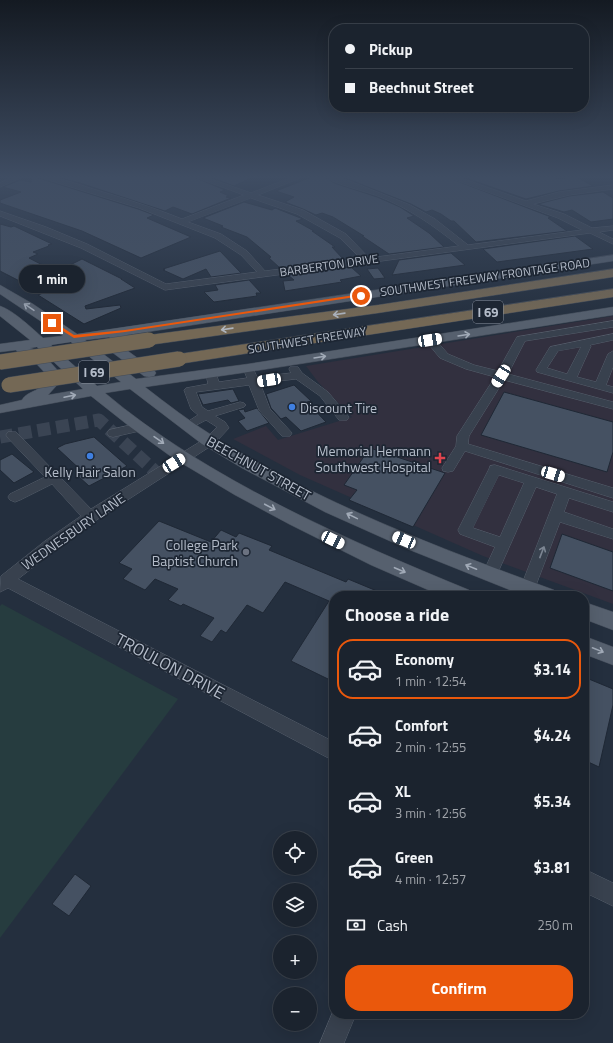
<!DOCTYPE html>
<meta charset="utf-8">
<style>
body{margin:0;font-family:"Titillium Web",sans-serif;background:#242b36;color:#f1f3f6;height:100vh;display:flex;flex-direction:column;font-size:15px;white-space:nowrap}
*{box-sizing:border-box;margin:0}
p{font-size:13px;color:#a0a4aa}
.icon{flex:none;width:22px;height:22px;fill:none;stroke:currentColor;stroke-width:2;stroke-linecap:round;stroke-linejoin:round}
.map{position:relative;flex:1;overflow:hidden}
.side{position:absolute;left:329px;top:591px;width:260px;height:428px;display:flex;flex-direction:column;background:#1b232e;border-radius:16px;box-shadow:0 4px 16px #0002,0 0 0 1px #39404a}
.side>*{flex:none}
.guide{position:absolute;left:329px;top:24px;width:260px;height:88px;border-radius:16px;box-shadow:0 4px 16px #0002,0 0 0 1px #39404a;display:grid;align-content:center;height:88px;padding:0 16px;background:#1b232e}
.fabs{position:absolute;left:273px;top:831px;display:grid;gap:8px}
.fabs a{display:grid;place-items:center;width:44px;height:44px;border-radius:50%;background:#1b232e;box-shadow:0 4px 16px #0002,0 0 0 1px #39404a;font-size:20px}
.end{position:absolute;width:18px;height:18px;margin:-9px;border:5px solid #ea580c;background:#fff;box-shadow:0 0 0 2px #fff}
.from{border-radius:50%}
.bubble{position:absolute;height:28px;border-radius:14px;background:#1b232e;box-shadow:0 4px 16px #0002,0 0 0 1px #39404a;font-size:13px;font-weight:700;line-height:28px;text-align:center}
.car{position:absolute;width:12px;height:24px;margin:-12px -6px;border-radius:5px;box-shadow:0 0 3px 1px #0007;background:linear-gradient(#fff 24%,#345 0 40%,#fff 0 76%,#345 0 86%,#fff 0)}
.guide b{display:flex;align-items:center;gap:14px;height:38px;font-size:15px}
.guide b+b{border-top:1px solid #39404a}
.guide i{width:10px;height:10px;background:#f1f3f6}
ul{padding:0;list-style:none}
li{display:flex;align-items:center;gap:12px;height:60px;margin:0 8px 6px;padding:0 8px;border:2px solid transparent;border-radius:16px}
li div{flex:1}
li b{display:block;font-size:15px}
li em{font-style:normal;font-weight:700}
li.current{border-color:#ea580c}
li>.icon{width:36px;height:36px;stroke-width:1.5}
h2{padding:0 16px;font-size:18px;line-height:48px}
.pay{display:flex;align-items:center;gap:10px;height:44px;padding:0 16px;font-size:15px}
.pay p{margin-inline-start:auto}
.cta{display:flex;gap:8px;margin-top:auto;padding:8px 16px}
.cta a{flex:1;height:46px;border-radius:16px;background:#ea580c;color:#fff;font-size:16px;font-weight:700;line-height:46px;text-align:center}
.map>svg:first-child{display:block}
.medical{fill:#32303f}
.green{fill:#263c3f}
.building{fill:#455162;stroke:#1f2835}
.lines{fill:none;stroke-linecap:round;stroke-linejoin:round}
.minor-tunnel{stroke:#3a4453;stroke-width:13;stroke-dasharray:13 6;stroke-linecap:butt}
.minor-casing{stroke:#565f6c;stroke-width:1}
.major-casing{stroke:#414a57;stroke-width:1}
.highway-casing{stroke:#434c59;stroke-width:1}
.minor{fill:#38414e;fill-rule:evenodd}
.major{fill:#56606e;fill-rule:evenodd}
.highway{fill:#746855;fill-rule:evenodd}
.highway-bridge-casing{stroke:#434c59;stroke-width:16;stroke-linecap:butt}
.highway-bridge{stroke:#746855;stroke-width:15}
.oneway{stroke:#a1aab7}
.oneway2{stroke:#aeb4bd}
.oneway3{stroke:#7c8592}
.route{fill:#ea580c}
.shop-dot{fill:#3f7fe0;stroke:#1d2633;stroke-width:1.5}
.health-dot{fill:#e0444e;stroke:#1d2633;stroke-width:1.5}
.worship-dot{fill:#6b7280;stroke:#1d2633;stroke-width:1.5}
.labels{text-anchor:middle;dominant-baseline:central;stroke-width:3.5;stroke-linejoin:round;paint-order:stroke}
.far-street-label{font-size:12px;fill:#b4bcc9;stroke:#1d2633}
.shield{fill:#1d2633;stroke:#878f9c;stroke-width:1}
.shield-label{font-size:13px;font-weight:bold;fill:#b4bcc9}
.poi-label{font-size:14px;fill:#b4bcc9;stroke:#1d2633;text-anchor:end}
.street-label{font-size:14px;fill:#b4bcc9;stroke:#1d2633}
.near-street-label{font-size:17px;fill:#b4bcc9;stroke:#1d2633}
</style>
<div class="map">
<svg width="613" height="1043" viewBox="0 0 613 1043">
<rect width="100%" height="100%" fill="#242f3e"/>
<path class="medical" d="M613,316V604L483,556L300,475L233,439L266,426L278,440L352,417L318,382L306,366Z"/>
<path class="green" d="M2,604L178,699L0,938V606Z"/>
<path class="building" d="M32,176L138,209L154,215L147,218L191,237L141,258L82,231L0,203V200L21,192L3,187L20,180L31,182Z
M54,176H191L225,190L220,192L229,196L226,197L231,198L192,214L173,207L165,211L80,183Z
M207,176H255L234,186Z
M314,176H323L334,183L377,197L400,207L414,216L407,218L429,233L444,247L389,254L362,236H364L333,217L322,213L316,215L303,209L285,202L294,197L276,191Z
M340,176H444L551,217L548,218L567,231L476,242L454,221H451L441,214L432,210L426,212L411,204Z
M460,176H555L556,179L573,177L579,178L593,186L559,191L526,199Z
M603,192L613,198V219L591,222L572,210L564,212L538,204L569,196Z
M244,202L272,210L275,208L303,219L296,221L314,231H312L335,247H332L344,260L280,268L269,258L271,257L247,237L221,227L223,226L203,218Z
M0,224L11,227L14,226L52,244L48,245L49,246L33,252L38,254L29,258L56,272L82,259L122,279H121L135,288L85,306L86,309L120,305L121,308L84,324L38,295L43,293L0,271Z
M575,236L593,249L497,262L483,249Z
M220,251L241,273L211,277L206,269L183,279L163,270H165L163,269Z
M451,253L465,265L392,275L399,260Z
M351,267L361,276L340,280L342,282L285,291L283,281L294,280L288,275Z
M378,268L385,278L374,279L367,269Z
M249,280L261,293H256L257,296L214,302L204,292L218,290L215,285Z
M294,385L311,401L307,402L326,422L301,431L286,417L281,419L271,408L266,394Z
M233,389L239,401L231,403L228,400L203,405L198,394Z
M504,392L613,422V452L607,472L481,435Z
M257,408L269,423L247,431L238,421L245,418L238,410L244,409L245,412Z
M94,437L127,466L89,486L78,476L84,473L57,448L65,444Z
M370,448L445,473L413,527L349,500L357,490L344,485Z
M12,454L34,472L14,483L0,470V460Z
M159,521L211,542L221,530L236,537L239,533L272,546L269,550L346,582L348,579L389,596H334V669L328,679L291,661L329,601L285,582L263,613L247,605L226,633L221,630L212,642L200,636L214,618L183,604L181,606L168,600L178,589L155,579L145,590L123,579L132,569L119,563Z
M562,534L613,552V591L550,568Z
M584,677L613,689V705L599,767L584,760Z
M75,874L91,886L69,916L52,904Z"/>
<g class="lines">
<path class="minor-tunnel" d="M0,437L99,420L158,474"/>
<g class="minor-casing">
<path id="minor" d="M15,176H25L0,187V183Z
M36,176C55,176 75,183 93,189C123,198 152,207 182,219L244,195L192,176H202L251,193L295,176H305L258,195L303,210L346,234L369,258L459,246C434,226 409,208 378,196C365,191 334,184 324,176H335L357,184L410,205L435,219L468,245L582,230L558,218L445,176H455L526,201L559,192L613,185V189L569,195L533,204L564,214L592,228L613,226V230L599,232L613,239V244L590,233L165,290L81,248L0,216V211L46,227L87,244L166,284L257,272L241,255L215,238L139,208ZM251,198L297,214L340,238L361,259L265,271L247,251L221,234L188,222Z
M613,321V327L525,341L508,374L613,402V409L504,380L469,436L468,444L613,488V498L465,451L453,471L448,472L443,471L442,468L456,446L457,436L495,377L466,369L440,358L425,340L426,338H434L448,354L474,365L498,371L517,337Z
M613,334V340L590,345L591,346L577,377L596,382L608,354L613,351V367L606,385L613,387V393L537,372L536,370L550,347ZM581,347L567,374L547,368L558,351Z
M248,365L252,366L257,377L291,373L289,369L290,367H298L302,373L328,392L349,417L347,420H339L320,396L296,379L260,383L270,409L292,433L290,436H282L259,410L249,385L196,392L202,407L208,411L240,402L244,403L246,405L244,407L215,416L225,422L229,428L214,444L81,530L18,579L334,742V761L8,588L0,592L1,576L45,541L81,516L52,484L20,500L15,502L10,500L8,497L10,494L45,477L8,438L6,435L8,432H16L91,509L206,438L217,427L206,420L187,430L183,429L181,426L198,415L191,409L184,390L186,388L208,384L206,374L211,371L216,374L219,382L247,378L243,368Z
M140,423L144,424L146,427L144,430L113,437L109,436L107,433L109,430Z
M495,465L613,502V512L569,498L564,512L613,529V539L560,522L533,593L528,595L523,593L520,589L557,494L536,487L495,579L490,581L485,579L482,575L495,547L460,534L458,530L489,469L490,466ZM499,475L524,483L500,537L473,528Z
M584,869L613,883V906L584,892Z
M334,1009V1014H356L344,1043H320Z"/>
</g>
<g class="major-casing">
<path id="major" d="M613,255V261L127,335L121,341V346L154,370L156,373L154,376L149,377L144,376L109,350C106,346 107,341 110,337L85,340L136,379L248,364L613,307V315L248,372L145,387C167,404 189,421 213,436C319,503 437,547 554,590L557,596H525L410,550L325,512L242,468L202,444L130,389L105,393C207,479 347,540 469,590L472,596H442L371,565L289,524L235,495L173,458L129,426L91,396L0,413V405L22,400C28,389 44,393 47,375L30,357L18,353L16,350L0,352V344L30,340L0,316V306C13,310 33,329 43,338L63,336L0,294V285L33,304L77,334ZM71,342L121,382L97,386L51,345ZM37,347L43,352L83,389L48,395L58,384L61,374L40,351L30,348Z
M584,602L613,612V630L584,619Z
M584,636L613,647V665L584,654Z"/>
</g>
<g class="highway-casing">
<path id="highway" d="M613,269V277L378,313L149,345L144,343L141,340L144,337L149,335L378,305Z
M613,289V297L179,364L173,362L171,359L173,356L179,354Z"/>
</g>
<use href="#minor" class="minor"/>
<use href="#major" class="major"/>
<use href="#highway" class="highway"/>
<g class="highway-bridge-casing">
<path id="highway-bridge" d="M0,362L149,340
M9,385L179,359"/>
</g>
<use href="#highway-bridge" class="highway-bridge"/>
</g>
<defs><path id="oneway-shaft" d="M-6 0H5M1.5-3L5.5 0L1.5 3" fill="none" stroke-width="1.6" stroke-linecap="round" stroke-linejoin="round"/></defs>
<g class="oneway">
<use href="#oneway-shaft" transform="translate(29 307) rotate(-146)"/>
<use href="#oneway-shaft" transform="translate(464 335) rotate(-9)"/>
<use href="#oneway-shaft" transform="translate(320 357) rotate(-9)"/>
<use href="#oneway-shaft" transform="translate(70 396) rotate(-12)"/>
<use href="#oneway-shaft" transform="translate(159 440) rotate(35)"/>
<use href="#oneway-shaft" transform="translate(270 507) rotate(28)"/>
<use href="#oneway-shaft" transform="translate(352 516) rotate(-154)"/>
<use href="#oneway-shaft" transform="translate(471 567) rotate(-158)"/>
<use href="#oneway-shaft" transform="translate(400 570) rotate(23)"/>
<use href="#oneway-shaft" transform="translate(598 650) rotate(22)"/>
</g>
<g class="oneway2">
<use href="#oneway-shaft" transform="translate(339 314) rotate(172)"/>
<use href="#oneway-shaft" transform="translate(227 329) rotate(172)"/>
</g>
<use class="oneway3" href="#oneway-shaft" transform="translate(542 552) rotate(-69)"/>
<linearGradient id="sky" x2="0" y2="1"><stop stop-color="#141a22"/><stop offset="0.55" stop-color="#3f4d63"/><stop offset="1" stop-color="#3f4d63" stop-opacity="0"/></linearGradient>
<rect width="613" height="322" fill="url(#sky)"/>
<path class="route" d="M361,294L362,296L125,332L74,338L50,323L54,322L74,335L125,330Z"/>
<g class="shop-dot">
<circle cx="292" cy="407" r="4"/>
<circle cx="90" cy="456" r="4"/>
</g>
<path class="health-dot" d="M438 452h4v4h4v4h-4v4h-4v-4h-4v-4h4z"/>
<circle class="worship-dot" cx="246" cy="552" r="4"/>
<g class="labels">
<g class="far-street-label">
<text transform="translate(329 265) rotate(-8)">BARBERTON DRIVE</text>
<text transform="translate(485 277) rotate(-8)">SOUTHWEST FREEWAY FRONTAGE ROAD</text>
<text transform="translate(307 340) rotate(-9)">SOUTHWEST FREEWAY</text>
</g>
<g class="shield">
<rect x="473" y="301" width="30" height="22" rx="3"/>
<rect x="79" y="361" width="30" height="22" rx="3"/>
</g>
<g class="shield-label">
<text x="488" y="312">I 69</text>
<text x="94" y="372">I 69</text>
</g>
<g class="poi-label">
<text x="300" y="407" text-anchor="start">Discount Tire</text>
<text x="431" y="450">Memorial Hermann<tspan x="431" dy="16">Southwest Hospital</tspan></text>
<text x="90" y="471" text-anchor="middle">Kelly Hair Salon</text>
<text x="238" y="544">College Park<tspan x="238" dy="16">Baptist Church</tspan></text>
</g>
<g class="street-label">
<text transform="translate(259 468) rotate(29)">BEECHNUT STREET</text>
<text transform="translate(73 531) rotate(-35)">WEDNESBURY LANE</text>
</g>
<g class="near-street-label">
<text transform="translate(170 666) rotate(28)">TROULON DRIVE</text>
</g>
</g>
</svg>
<div class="fabs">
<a><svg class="icon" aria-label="locate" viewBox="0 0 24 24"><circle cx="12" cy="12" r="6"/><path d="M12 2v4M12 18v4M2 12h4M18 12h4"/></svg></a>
<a><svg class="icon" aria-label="layers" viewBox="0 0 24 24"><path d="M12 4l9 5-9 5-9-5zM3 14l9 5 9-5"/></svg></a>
<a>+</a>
<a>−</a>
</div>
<i class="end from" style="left:361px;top:296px"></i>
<i class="end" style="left:52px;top:323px"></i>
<div class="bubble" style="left:19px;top:265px;width:66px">1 min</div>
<i class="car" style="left:430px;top:340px;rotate:81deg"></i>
<i class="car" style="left:501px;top:376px;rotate:212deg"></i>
<i class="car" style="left:269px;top:380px;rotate:261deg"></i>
<i class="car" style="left:174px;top:463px;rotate:58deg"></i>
<i class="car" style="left:553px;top:474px;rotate:107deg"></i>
<i class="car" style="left:333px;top:540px;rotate:116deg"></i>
<i class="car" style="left:404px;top:540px;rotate:293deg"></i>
<div class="guide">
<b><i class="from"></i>Pickup</b>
<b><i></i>Beechnut Street</b>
</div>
<section class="side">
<h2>Choose a ride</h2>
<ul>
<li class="current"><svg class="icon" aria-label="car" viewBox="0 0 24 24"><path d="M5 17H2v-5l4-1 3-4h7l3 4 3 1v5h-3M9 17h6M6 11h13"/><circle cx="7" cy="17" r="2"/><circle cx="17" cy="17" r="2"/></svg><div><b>Economy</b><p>1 min · 12:54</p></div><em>$3.14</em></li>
<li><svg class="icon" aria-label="car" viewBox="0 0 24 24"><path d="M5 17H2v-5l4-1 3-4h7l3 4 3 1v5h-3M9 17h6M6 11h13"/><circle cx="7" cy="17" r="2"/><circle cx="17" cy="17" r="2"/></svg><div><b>Comfort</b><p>2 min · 12:55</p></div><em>$4.24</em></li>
<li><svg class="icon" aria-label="car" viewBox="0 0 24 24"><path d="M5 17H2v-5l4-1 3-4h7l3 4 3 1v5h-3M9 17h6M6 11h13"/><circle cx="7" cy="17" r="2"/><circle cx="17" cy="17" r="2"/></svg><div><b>XL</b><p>3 min · 12:56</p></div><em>$5.34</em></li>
<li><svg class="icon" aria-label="car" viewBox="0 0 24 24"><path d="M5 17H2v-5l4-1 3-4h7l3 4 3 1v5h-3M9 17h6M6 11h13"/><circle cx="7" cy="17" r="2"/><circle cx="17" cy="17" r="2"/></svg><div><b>Green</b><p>4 min · 12:57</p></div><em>$3.81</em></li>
</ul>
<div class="pay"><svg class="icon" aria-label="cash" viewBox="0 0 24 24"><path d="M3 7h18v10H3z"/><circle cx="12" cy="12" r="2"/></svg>Cash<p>250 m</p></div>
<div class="cta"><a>Confirm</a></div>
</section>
</div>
